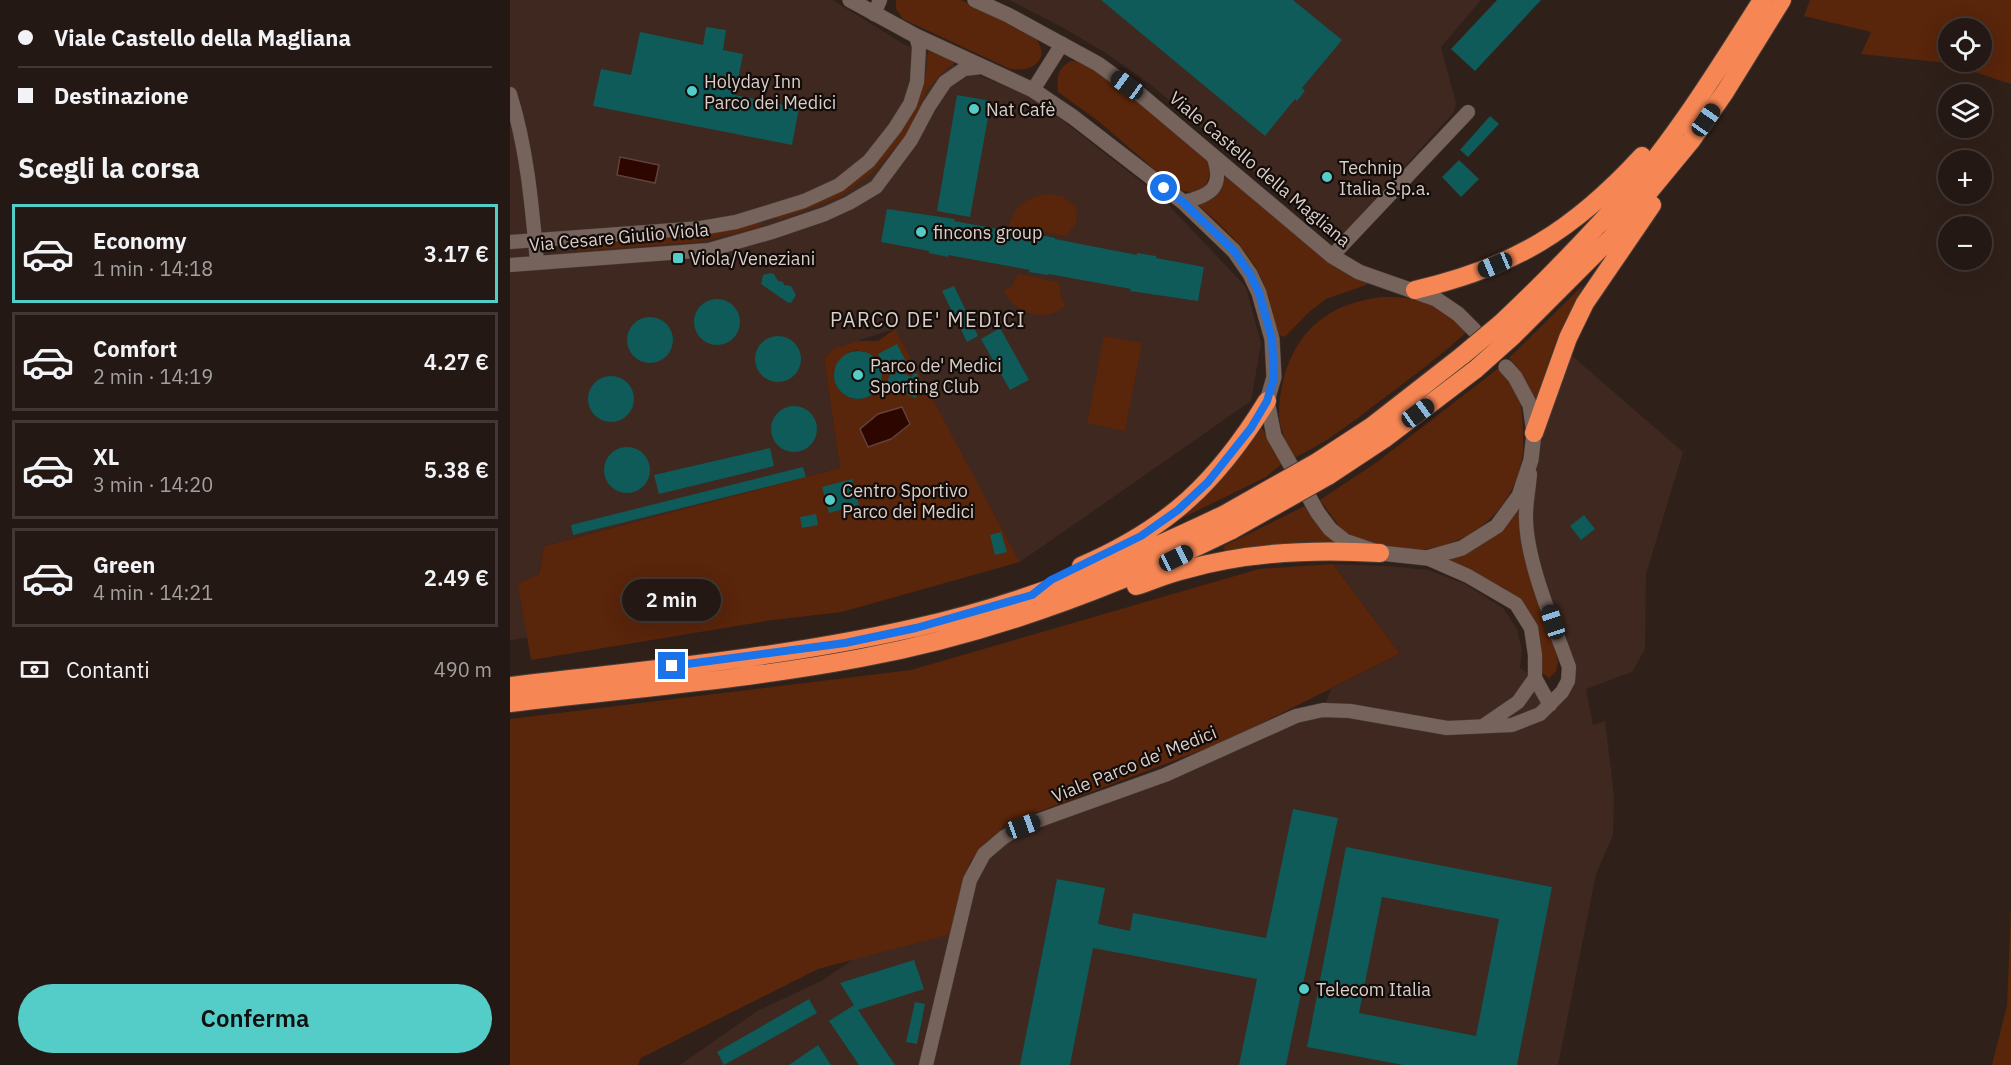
<!DOCTYPE html>
<html lang="it">
<meta charset="utf-8">
<style>
body{margin:0;font-family:"IBM Plex Sans",sans-serif;background:#2c211d;color:#f1f3f6;height:100vh;display:flex;flex-direction:column;font-size:22px;white-space:nowrap}
*{box-sizing:border-box;margin:0}
p{font-size:20px;color:#a3a0a0}
.icon{flex:none;width:33px;height:33px;fill:none;stroke:currentColor;stroke-width:2;stroke-linecap:round;stroke-linejoin:round}
.map{position:relative;flex:1;overflow:hidden}
.sheet{display:flex;flex-direction:column;background:#241814;width:510px}
.sheet>*{flex:none}
.banner{display:grid;align-content:center;height:132px;padding:0 18px;background:#241814}
.buttons{position:absolute;left:1428px;top:18px;display:grid;gap:12px}
.buttons a{display:grid;place-items:center;width:54px;height:54px;border-radius:50%;background:#241814;box-shadow:0 6px 24px #0002,0 0 0 2px #413734;font-size:30px}
.end{position:absolute;width:27px;height:27px;margin:-14px;border:8px solid #1a73e8;background:#fff;box-shadow:0 0 0 3px #fff}
.from{border-radius:50%}
.bubble{position:absolute;height:42px;border-radius:21px;background:#241814;box-shadow:0 6px 24px #0002,0 0 0 2px #413734;font-size:20px;font-weight:600;line-height:42px;text-align:center}
.car{position:absolute;width:18px;height:36px;margin:-18px -9px;border-radius:8px;box-shadow:0 0 4px 2px #0007;background:linear-gradient(#222 24%,#8ab4d8 0 40%,#222 0 76%,#8ab4d8 0 86%,#222 0)}
.banner b{display:flex;align-items:center;gap:21px;height:57px;font-size:22px}
.banner b+b{border-top:2px solid #413734}
.banner i{width:15px;height:15px;background:#f1f3f6}
ul{padding:0;list-style:none}
li{display:flex;align-items:center;gap:18px;height:99px;margin:0 12px 9px;padding:0 6px;border:3px solid #413734;border-radius:0px}
li div{flex:1}
li b{display:block;font-size:22px}
li em{font-style:normal;font-weight:600}
li.on{border-color:#54cdc9}
li>.icon{width:54px;height:54px;stroke-width:1.5}
h2{padding:0 18px;font-size:27px;line-height:72px}
.pay{display:flex;align-items:center;gap:15px;height:66px;padding:0 18px;font-size:22px}
.pay p{margin-inline-start:auto}
.button{display:flex;gap:12px;margin-top:auto;padding:12px 18px}
.button a{flex:1;height:69px;border-radius:36px;background:#54cdc9;color:#111;font-size:24px;font-weight:600;line-height:69px;text-align:center}
main{display:flex;flex:1;min-height:0}
.map>svg:first-child{display:block}
.built{fill:#3e281f}
.green{fill:#59250b;fill-rule:evenodd}
.water{fill:#2d0600;stroke:#61423d;stroke-width:1.5}
.building{fill:#0e5b59;fill-rule:evenodd}
.lines{fill:none;stroke-linecap:round;stroke-linejoin:round}
.minor-casing{stroke:#493d38;stroke-width:15}
.tertiary-casing{stroke:#493d38;stroke-width:16}
.motorway-casing{stroke:#493d38;stroke-width:20}
.minor{stroke:#75635c;stroke-width:14}
.tertiary{stroke:#75635c;stroke-width:15}
.motorway{stroke:#f68755;stroke-width:18}
.motorway-bridge-casing{stroke:#493d38;stroke-width:20;stroke-linecap:butt}
.motorway-bridge{stroke:#f68755;stroke-width:18}
.route{stroke:#1a73e8;stroke-width:8}
.poi-dot{fill:#54cdc9;stroke:#130c09;stroke-width:2}
.labels{text-anchor:middle;dominant-baseline:central;stroke-width:4.5;stroke-linejoin:round;paint-order:stroke}
.poi-label{font-size:18px;fill:#d9ceca;stroke:#130c09;text-anchor:start}
.street-label{font-size:18px;fill:#d9ceca;stroke:#130c09}
.neighbourhood-label{font-size:20px;letter-spacing:1.5px;fill:#d9ceca;stroke:#130c09}
</style>
<main>
<section class="sheet">
<div class="banner">
<b><i class="from"></i>Viale Castello della Magliana</b>
<b><i></i>Destinazione</b>
</div>
<h2>Scegli la corsa</h2>
<ul>
<li class="on"><svg class="icon" aria-label="car" viewBox="0 0 24 24"><path d="M5 17H2v-5l4-1 3-4h7l3 4 3 1v5h-3M9 17h6M6 11h13"/><circle cx="7" cy="17" r="2"/><circle cx="17" cy="17" r="2"/></svg><div><b>Economy</b><p>1 min · 14:18</p></div><em>3.17 €</em></li>
<li><svg class="icon" aria-label="car" viewBox="0 0 24 24"><path d="M5 17H2v-5l4-1 3-4h7l3 4 3 1v5h-3M9 17h6M6 11h13"/><circle cx="7" cy="17" r="2"/><circle cx="17" cy="17" r="2"/></svg><div><b>Comfort</b><p>2 min · 14:19</p></div><em>4.27 €</em></li>
<li><svg class="icon" aria-label="car" viewBox="0 0 24 24"><path d="M5 17H2v-5l4-1 3-4h7l3 4 3 1v5h-3M9 17h6M6 11h13"/><circle cx="7" cy="17" r="2"/><circle cx="17" cy="17" r="2"/></svg><div><b>XL</b><p>3 min · 14:20</p></div><em>5.38 €</em></li>
<li><svg class="icon" aria-label="car" viewBox="0 0 24 24"><path d="M5 17H2v-5l4-1 3-4h7l3 4 3 1v5h-3M9 17h6M6 11h13"/><circle cx="7" cy="17" r="2"/><circle cx="17" cy="17" r="2"/></svg><div><b>Green</b><p>4 min · 14:21</p></div><em>2.49 €</em></li>
</ul>
<div class="pay"><svg class="icon" aria-label="cash" viewBox="0 0 24 24"><path d="M3 7h18v10H3z"/><circle cx="12" cy="12" r="2"/></svg>Contanti<p>490 m</p></div>
<div class="button"><a>Conferma</a></div>
</section>
<div class="map">
<svg width="1501" height="1065" viewBox="0 0 1501 1065">
<rect width="100%" height="100%" fill="#30201a"/>
<path class="built" d="M0,0H323L392,43L525,99L651,197L736,287L751,344L741,401L510,562L384,329L323,349L314,359L330,468L34,546L17,638L0,640Z
M499,0H971L931,47L946,103L944,112L826,242L641,85L599,55L552,27Z
M1060,354L1173,452L1136,574L1135,649L1122,672L1076,689L1083,725L1095,721L1104,796L1103,835L1086,874L1048,1065H170L247,1011L313,980L460,880L494,837L813,710L821,689L890,654L823,564L876,566L919,570L955,584L993,608L1007,629L1012,650L1010,668L1025,678L1039,704L1059,667L1019,546L1021,460Z"/>
<path class="green" d="M386,0H451L520,33C544,54 527,73 500,69L393,19L386,9Z
M1300,0H1501V84L1437,63L1351,54L1361,32L1294,16ZM1472,28V62H1438V28Z
M418,51L448,61L436,69L417,90L409,110L393,139L362,173L330,197L268,220L266,214L330,188L385,136L416,76Z
M561,61H571L613,87L697,158C706,181 690,201 666,188L587,120L548,92C547,77 547,68 561,61Z
M715,174L857,283L856,285L816,299L799,312L775,337L769,335C763,321 762,304 756,289C743,254 716,229 688,205C705,201 714,191 715,174Z
M538,194L552,196L565,206L567,212L566,223L556,236L499,226C504,205 517,197 538,194Z
M252,220V225L247,228L186,242L66,251V243Z
M508,274L548,282L552,300L556,303C552,310 547,312 540,314C518,318 505,308 493,291L502,286Z
M1073,285L1044,347L1026,399L1010,371L999,358Z
M872,297C915,296 927,304 958,331C930,356 900,379 870,401C843,422 816,443 784,458C779,449 774,438 771,428C767,412 770,393 774,377C788,328 821,303 872,297Z
M385,329L510,562L332,612L263,620L21,660L8,584L29,574L34,546L330,468L314,359L323,349L347,341H368ZM345,350C363,352 378,364 370,384C368,390 364,394 358,397C326,409 308,363 345,350ZM392,407L381,439L358,446L350,429L368,414Z
M594,336L632,343L615,431L577,423Z
M990,367C995,374 1002,382 1006,390C1012,403 1013,421 1013,435C1013,443 1014,451 1012,458C999,539 904,575 836,532C826,525 818,510 810,500L867,462Z
M752,428L773,463L756,477L660,524L713,474Z
M799,504L828,543L804,542L716,550L713,549L714,546Z
M1010,507L1048,662L1046,671L1039,678L1033,674L1029,666L1009,601L994,588L939,560C974,549 986,532 1010,507Z
M823,564L890,654L716,741L515,817L493,828L475,843L460,862L441,934L308,969L131,1058L128,1065H0V719L401,670L749,569Z
M1501,907V1065H1482L1497,1006Z"/>
<path class="water" d="M110,157L149,165L145,183L107,175Z
M392,407L400,424L381,439L358,447L350,429L368,414Z"/>
<path class="building" d="M591,0H783L832,40L792,88L795,91L787,101L785,99L755,136Z
M987,0H1031L965,71L941,49Z
M196,27L216,30L213,50L233,54L225,95L289,108L282,145L83,106L91,69L121,75L130,32L193,45Z
M447,95L481,101L460,217L427,211Z
M980,116L989,124L958,157L950,150Z
M949,160L969,179L951,197L932,177Z
M377,209L445,219L444,221L526,236V234L545,238V239L627,255V253L646,256V258L694,267L688,301L620,291L621,289L539,274L538,275L519,272L520,270L438,255V257L419,253V251L371,242Z
M260,273L264,274L268,281L273,282L274,285L281,286L286,295L281,303L277,302L251,284L253,275Z
M444,286L468,336L457,342L432,291Z
M184 322a23 23 0 1 1 46 0a23 23 0 1 1-46 0Z
M117 340a23 23 0 1 1 46 0a23 23 0 1 1-46 0Z
M490,328L519,380L500,390L471,339Z
M245 359a23 23 0 1 1 46 0a23 23 0 1 1-46 0Z
M387,344L397,363L378,373L368,354Z
M324 375a24 24 0 1 1 48 0a24 24 0 1 1-48 0Z
M386,371L402,377L403,373L408,374L407,378L411,380L406,398L397,395L398,392L391,390L389,396L375,390L380,374L385,375Z
M78 399a23 23 0 1 1 46 0a23 23 0 1 1-46 0Z
M261 429a23 23 0 1 1 46 0a23 23 0 1 1-46 0Z
M94 470a23 23 0 1 1 46 0a23 23 0 1 1-46 0Z
M260,448L264,466L149,494L144,475Z
M293,467L296,477L63,535L61,525Z
M342,479L349,505L319,513L312,487Z
M306,514L308,525L292,528L290,517Z
M1074,515L1085,529L1071,540L1060,526Z
M491,532L497,552L485,555L480,535Z
M783,809L828,818L776,1065H729L747,979L583,948L560,1065H510L547,879L595,888L588,924L620,931L623,913L756,938Z
M836,847L1042,887L1007,1065H893L797,1047ZM872,897L989,919L966,1036L849,1013Z
M404,960L414,989L348,1010L385,1065H349L319,1021L344,1005L330,983Z
M299,999L307,1013L214,1065L207,1052Z
M405,1002L415,1004L407,1044L396,1042Z
M308,1045L321,1065H279Z"/>
<g class="lines">
<g class="minor-casing">
<path id="minor" d="M364,14L370,0
M523,90L552,44
M0,94C17,148 22,206 27,262
M673,202C700,196 714,188 704,158
M0,242L191,228L226,222L294,201L329,185L359,161L385,128L400,104L407,82L409,47L406,36
M822,256L958,112
M0,265L199,250L262,232L315,214L339,203L366,187L401,140L419,106L435,82L454,69L471,67
M917,558L958,576L1006,604L1021,628L1025,655V678L1008,702L973,726
M1025,678L1040,705
M416,1065L460,880L474,854L494,837L513,826L655,775L786,716L813,710L840,711L937,728L1002,725L1030,714L1052,692L1058,681L1059,667C1044,625 1015,559 1016,515C1016,502 1019,487 1020,474"/>
</g>
<g class="tertiary-casing">
<path id="tertiary" d="M340,0L406,36L523,90L563,117L673,202L724,251L740,274L749,293L762,339L764,377L757,401L764,436L808,513L820,529L835,541L870,553L917,558L952,548L987,526L1009,496L1021,460L1024,433L1020,405L1005,377L996,367
M465,0L498,15L588,64L632,96L822,256L849,272L926,299L948,314L964,330"/>
</g>
<g class="motorway-casing">
<path id="motorway" d="M905,290C1004,267 1063,231 1132,156
M990,324C1032,285 1073,242 1112,199C1165,139 1209,68 1252,0
M1003,336L1101,238L1181,141L1215,92L1272,0
M1024,433L1058,338L1075,303L1142,205
M807,462L862,426L953,355
M818,476L874,439L966,369
M571,566C659,528 707,482 757,401
M626,586C642,581 657,574 674,570C736,552 805,549 870,553
M0,686C135,670 271,658 404,628C513,604 615,562 715,514
M0,703C117,689 235,680 351,658C481,634 604,588 722,530"/>
</g>
<use href="#minor" class="minor"/>
<use href="#tertiary" class="tertiary"/>
<use href="#motorway" class="motorway"/>
<g class="motorway-bridge-casing">
<path id="motorway-bridge" d="M953,355L990,324
M966,369L1003,336
M715,514L807,462
M722,530L818,476"/>
</g>
<use href="#motorway-bridge" class="motorway-bridge"/>
</g>
<g class="lines">
<path class="route" d="M162,666L335,643L406,628L522,595L541,580L631,536L668,510L698,482L741,428L757,401L764,378L762,339L749,293L740,274L724,251L673,202L654,188"/>
</g>
<g class="poi-dot">
<circle cx="182" cy="91" r="6"/>
<circle cx="464" cy="109" r="6"/>
<circle cx="817" cy="177" r="6"/>
<circle cx="411" cy="232" r="6"/>
<rect x="162" y="252" width="12" height="12" rx="3"/>
<circle cx="348" cy="375" r="6"/>
<circle cx="320" cy="500" r="6"/>
<circle cx="794" cy="989" r="6"/>
</g>
<g class="labels">
<g class="poi-label">
<text x="194" y="81">Holyday Inn<tspan x="194" dy="21">Parco dei Medici</tspan></text>
<text x="476" y="109">Nat Cafè</text>
<text x="829" y="167">Technip<tspan x="829" dy="21">Italia S.p.a.</tspan></text>
<text x="423" y="232">fincons group</text>
<text x="180" y="258">Viola/Veneziani</text>
<text x="360" y="365">Parco de' Medici<tspan x="360" dy="21">Sporting Club</tspan></text>
<text x="332" y="490">Centro Sportivo<tspan x="332" dy="21">Parco dei Medici</tspan></text>
<text x="806" y="989">Telecom Italia</text>
</g>
<g class="street-label">
<text transform="translate(750 169) rotate(40)">Viale Castello della Magliana</text>
<text transform="translate(109 237) rotate(-5)">Via Cesare Giulio Viola</text>
<text transform="translate(624 764) rotate(-22)">Viale Parco de' Medici</text>
</g>
<g class="neighbourhood-label">
<text x="418" y="319">PARCO DE' MEDICI</text>
</g>
</g>
</svg>
<div class="buttons">
<a><svg class="icon" aria-label="locate" viewBox="0 0 24 24"><circle cx="12" cy="12" r="6"/><path d="M12 2v4M12 18v4M2 12h4M18 12h4"/></svg></a>
<a><svg class="icon" aria-label="layers" viewBox="0 0 24 24"><path d="M12 4l9 5-9 5-9-5zM3 14l9 5 9-5"/></svg></a>
<a>+</a>
<a>−</a>
</div>
<i class="end from" style="left:654px;top:188px"></i>
<i class="end" style="left:162px;top:666px"></i>
<div class="bubble" style="left:112px;top:579px;width:99px">2 min</div>
<i class="car" style="left:617px;top:85px;rotate:306deg"></i>
<i class="car" style="left:1196px;top:120px;rotate:35deg"></i>
<i class="car" style="left:985px;top:265px;rotate:247deg"></i>
<i class="car" style="left:908px;top:413px;rotate:54deg"></i>
<i class="car" style="left:666px;top:558px;rotate:64deg"></i>
<i class="car" style="left:1043px;top:622px;rotate:342deg"></i>
<i class="car" style="left:513px;top:826px;rotate:70deg"></i>
</div>
</main>
